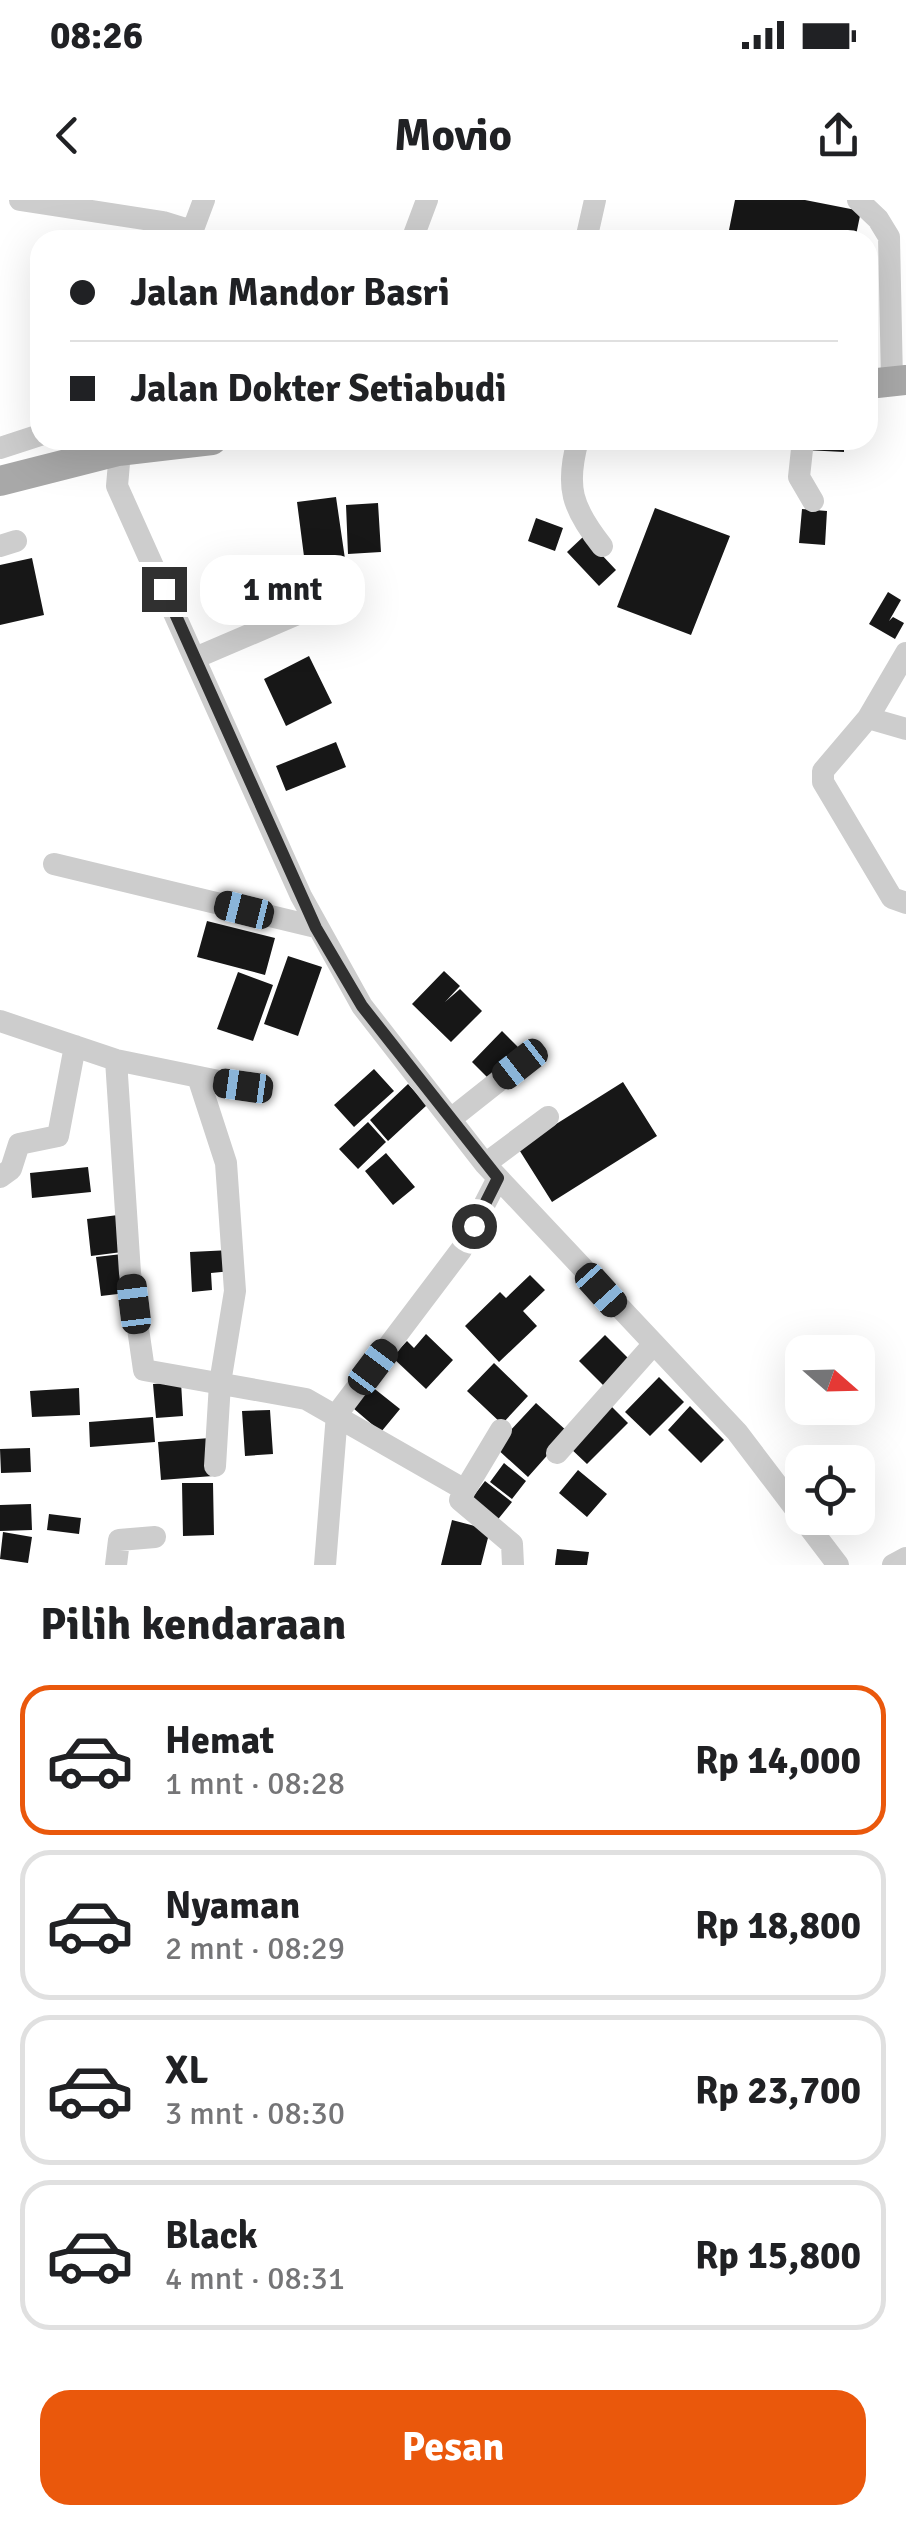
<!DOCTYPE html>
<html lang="id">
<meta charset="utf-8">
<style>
body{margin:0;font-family:Signika,sans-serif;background:#f2f2f2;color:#202124;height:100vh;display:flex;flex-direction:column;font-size:38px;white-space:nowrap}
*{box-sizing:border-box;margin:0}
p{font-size:32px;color:#757577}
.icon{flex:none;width:55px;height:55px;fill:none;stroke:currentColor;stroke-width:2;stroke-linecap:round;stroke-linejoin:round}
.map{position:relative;height:1365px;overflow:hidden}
.drawer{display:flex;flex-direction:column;background:#fff;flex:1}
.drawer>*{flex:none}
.banner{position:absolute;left:30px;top:30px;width:848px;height:220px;border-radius:30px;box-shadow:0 10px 40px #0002;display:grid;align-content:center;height:220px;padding:0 40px;background:#fff}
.needle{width:65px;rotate:110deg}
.tools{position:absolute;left:785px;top:1135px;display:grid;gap:20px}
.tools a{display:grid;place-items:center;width:90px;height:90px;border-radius:20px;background:#fff;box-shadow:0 10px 40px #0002;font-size:50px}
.end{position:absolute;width:45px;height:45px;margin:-22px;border:12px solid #303030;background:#fff;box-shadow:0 0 0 5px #fff}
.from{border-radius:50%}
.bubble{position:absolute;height:70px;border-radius:30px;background:#fff;box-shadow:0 10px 40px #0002;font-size:32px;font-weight:700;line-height:70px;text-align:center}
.car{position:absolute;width:30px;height:60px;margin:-30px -15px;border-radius:12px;box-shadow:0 0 8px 2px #0007;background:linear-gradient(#222 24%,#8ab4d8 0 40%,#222 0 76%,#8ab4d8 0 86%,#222 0)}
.banner b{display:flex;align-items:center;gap:35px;height:95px;font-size:38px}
.banner b+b{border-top:2px solid #e0e0e0}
.banner i{width:25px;height:25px;background:#202124}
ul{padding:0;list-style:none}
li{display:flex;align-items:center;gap:30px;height:150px;margin:0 20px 15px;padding:0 20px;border:5px solid #e0e0e0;border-radius:30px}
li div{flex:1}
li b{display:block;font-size:38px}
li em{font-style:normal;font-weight:700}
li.current{border-color:#ea580c}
li>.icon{width:90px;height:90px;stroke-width:1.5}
h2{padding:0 40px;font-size:45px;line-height:120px}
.action{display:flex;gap:20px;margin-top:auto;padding:20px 40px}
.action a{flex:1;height:115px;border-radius:30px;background:#ea580c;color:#fff;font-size:40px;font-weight:700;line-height:115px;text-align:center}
.status{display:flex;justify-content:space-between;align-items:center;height:70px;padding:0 50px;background:#fff;direction:ltr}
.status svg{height:28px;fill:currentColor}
header{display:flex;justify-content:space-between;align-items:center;height:130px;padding:0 40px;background:#fff;font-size:45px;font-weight:700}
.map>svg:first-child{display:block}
.building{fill:#171717}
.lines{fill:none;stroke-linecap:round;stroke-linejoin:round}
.minor{stroke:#cdcdcd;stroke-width:22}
.major{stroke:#a8a8a8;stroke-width:30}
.route{stroke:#303030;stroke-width:12}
</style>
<div class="status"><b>08:26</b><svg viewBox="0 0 49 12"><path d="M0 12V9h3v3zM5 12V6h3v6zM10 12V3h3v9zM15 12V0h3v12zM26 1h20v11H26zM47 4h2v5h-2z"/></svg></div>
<header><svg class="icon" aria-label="back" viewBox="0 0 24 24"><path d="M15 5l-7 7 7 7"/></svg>Movio<svg class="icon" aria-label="share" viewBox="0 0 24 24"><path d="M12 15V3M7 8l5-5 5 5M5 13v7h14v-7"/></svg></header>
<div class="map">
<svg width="906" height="1365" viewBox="0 0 906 1365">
<rect width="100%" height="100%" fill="#fff"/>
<path class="building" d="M735,0H805L861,11L855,40H727Z
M806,240H844V252L805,250Z
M336,297L345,359L305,364L297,302Z
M378,303L381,352L348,354L346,305Z
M655,308L730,336L691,435L617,407Z
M802,309L827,311L825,345L799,343Z
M536,318L563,328L555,351L528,341Z
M584,336L616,370L599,386L567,352Z
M32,358L44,415L0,425V365Z
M888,392L901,400L889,421L893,417L904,423L895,439L869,424Z
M309,456L332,503L286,526L264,479Z
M336,542L346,567L286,591L276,566Z
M207,721L275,738L265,775L197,757Z
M288,756L322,767L298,836L264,824Z
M444,771L460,786L445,802L460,789L482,811L451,842L412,804Z
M238,772L273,785L253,841L217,829Z
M502,831L519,848L489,879L472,862Z
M374,869L394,891L354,927L334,905Z
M623,882L657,936L552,1002L518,948Z
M408,884L427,905L388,941L370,920Z
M368,922L386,942L358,969L339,949Z
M386,953L415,987L393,1005L365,971Z
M88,967L91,992L32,998L30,973Z
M118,1015L122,1052L91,1056L87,1019Z
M231,1050L232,1071L211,1073L212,1090L192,1092L190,1052Z
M122,1054L126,1093L101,1096L96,1057Z
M530,1075L545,1090L523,1111L537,1126L499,1162L465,1126L500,1092L506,1098Z
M426,1134L453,1160L426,1189L392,1157L407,1141L414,1148Z
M605,1135L633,1163L607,1189L579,1161Z
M494,1163L528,1196L502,1224L467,1191Z
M659,1177L684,1202L650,1236L625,1212Z
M181,1182L183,1216L156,1218L153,1184Z
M371,1186L400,1209L381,1232L353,1208Z
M79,1188L80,1215L32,1217L30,1191Z
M536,1203L568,1232L528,1277L495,1247Z
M609,1204L628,1223L587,1264L568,1246Z
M690,1206L724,1240L701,1263L668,1230Z
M270,1210L273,1254L245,1256L242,1211Z
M153,1217L155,1242L90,1247L89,1222Z
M210,1238L213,1276L161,1280L158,1242Z
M30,1248L31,1272L1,1273L0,1249Z
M504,1263L526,1281L512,1299L490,1282Z
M578,1270L607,1294L587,1317L559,1293Z
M485,1281L512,1302L495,1323L469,1302Z
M182,1283H213L214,1335L183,1336Z
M31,1304L32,1330L0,1331V1305Z
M49,1314L81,1318L79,1334L47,1330Z
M452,1320L490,1330L481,1365H441Z
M3,1332L32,1337L28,1363L0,1359Z
M557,1349L589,1352L587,1365H555Z"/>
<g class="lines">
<path class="minor" d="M20,0L163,22L192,31
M858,0L878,19L889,37L892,181
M189,40L204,0
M412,40L427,0
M586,40L595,0
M121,240L117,286L301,696L362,806L485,964L737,1232L838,1365
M578,240C565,287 572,308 602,346
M803,240L799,277L813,301
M0,248L40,235
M0,346L16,341
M906,453L868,518L823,571V582L892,698L906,703
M195,458L314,407
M868,518L906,529
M54,664L316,727
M0,821L116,860L243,886
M116,860L130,1073L144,1170L306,1199L465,1290L460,1300L512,1344L513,1365
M199,880L226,963L235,1091L220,1183L215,1266
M452,918L520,864
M485,964L548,917
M0,977L11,969L19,944L58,936L75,846
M337,1214L461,1050L498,978
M557,1253L652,1146
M465,1290L501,1230
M116,1365L119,1340L155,1337
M325,1365L337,1214
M893,1365L906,1358"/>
<path class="major" d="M868,184L906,180
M0,281L118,251L212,240"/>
</g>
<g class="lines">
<path class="route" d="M164,389L316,728L362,806L498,978L474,1026"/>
</g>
</svg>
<div class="tools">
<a><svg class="needle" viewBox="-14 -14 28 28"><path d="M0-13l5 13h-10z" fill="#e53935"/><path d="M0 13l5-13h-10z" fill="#757577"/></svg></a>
<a><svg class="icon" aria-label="locate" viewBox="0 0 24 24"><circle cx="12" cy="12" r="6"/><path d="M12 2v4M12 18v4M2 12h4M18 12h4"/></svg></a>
</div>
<i class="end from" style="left:474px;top:1026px"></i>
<i class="end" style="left:164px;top:389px"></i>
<div class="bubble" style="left:200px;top:355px;width:165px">1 mnt</div>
<i class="car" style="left:244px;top:710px;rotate:284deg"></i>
<i class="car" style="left:520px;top:864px;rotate:232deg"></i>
<i class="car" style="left:243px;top:886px;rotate:278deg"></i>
<i class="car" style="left:601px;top:1090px;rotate:138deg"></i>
<i class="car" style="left:134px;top:1104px;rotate:353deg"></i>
<i class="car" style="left:373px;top:1167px;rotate:37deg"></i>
<div class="banner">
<b><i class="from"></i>Jalan Mandor Basri</b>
<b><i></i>Jalan Dokter Setiabudi</b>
</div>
</div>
<section class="drawer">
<h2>Pilih kendaraan</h2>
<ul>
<li class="current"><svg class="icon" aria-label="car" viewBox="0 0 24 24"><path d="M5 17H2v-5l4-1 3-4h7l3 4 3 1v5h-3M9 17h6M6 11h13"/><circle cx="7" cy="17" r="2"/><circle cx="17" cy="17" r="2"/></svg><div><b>Hemat</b><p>1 mnt · 08:28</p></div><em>Rp 14,000</em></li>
<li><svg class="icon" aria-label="car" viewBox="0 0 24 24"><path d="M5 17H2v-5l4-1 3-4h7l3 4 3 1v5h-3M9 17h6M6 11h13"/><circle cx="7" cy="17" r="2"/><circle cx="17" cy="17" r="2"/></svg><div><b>Nyaman</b><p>2 mnt · 08:29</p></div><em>Rp 18,800</em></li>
<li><svg class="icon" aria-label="car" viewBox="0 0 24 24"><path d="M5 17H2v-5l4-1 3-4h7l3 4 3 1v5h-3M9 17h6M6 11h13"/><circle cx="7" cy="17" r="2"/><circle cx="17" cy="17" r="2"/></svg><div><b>XL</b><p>3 mnt · 08:30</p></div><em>Rp 23,700</em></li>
<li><svg class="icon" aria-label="car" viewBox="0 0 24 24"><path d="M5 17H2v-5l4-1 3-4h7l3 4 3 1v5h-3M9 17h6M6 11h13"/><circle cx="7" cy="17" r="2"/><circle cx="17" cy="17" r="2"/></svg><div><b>Black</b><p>4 mnt · 08:31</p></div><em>Rp 15,800</em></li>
</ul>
<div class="action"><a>Pesan</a></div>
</section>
